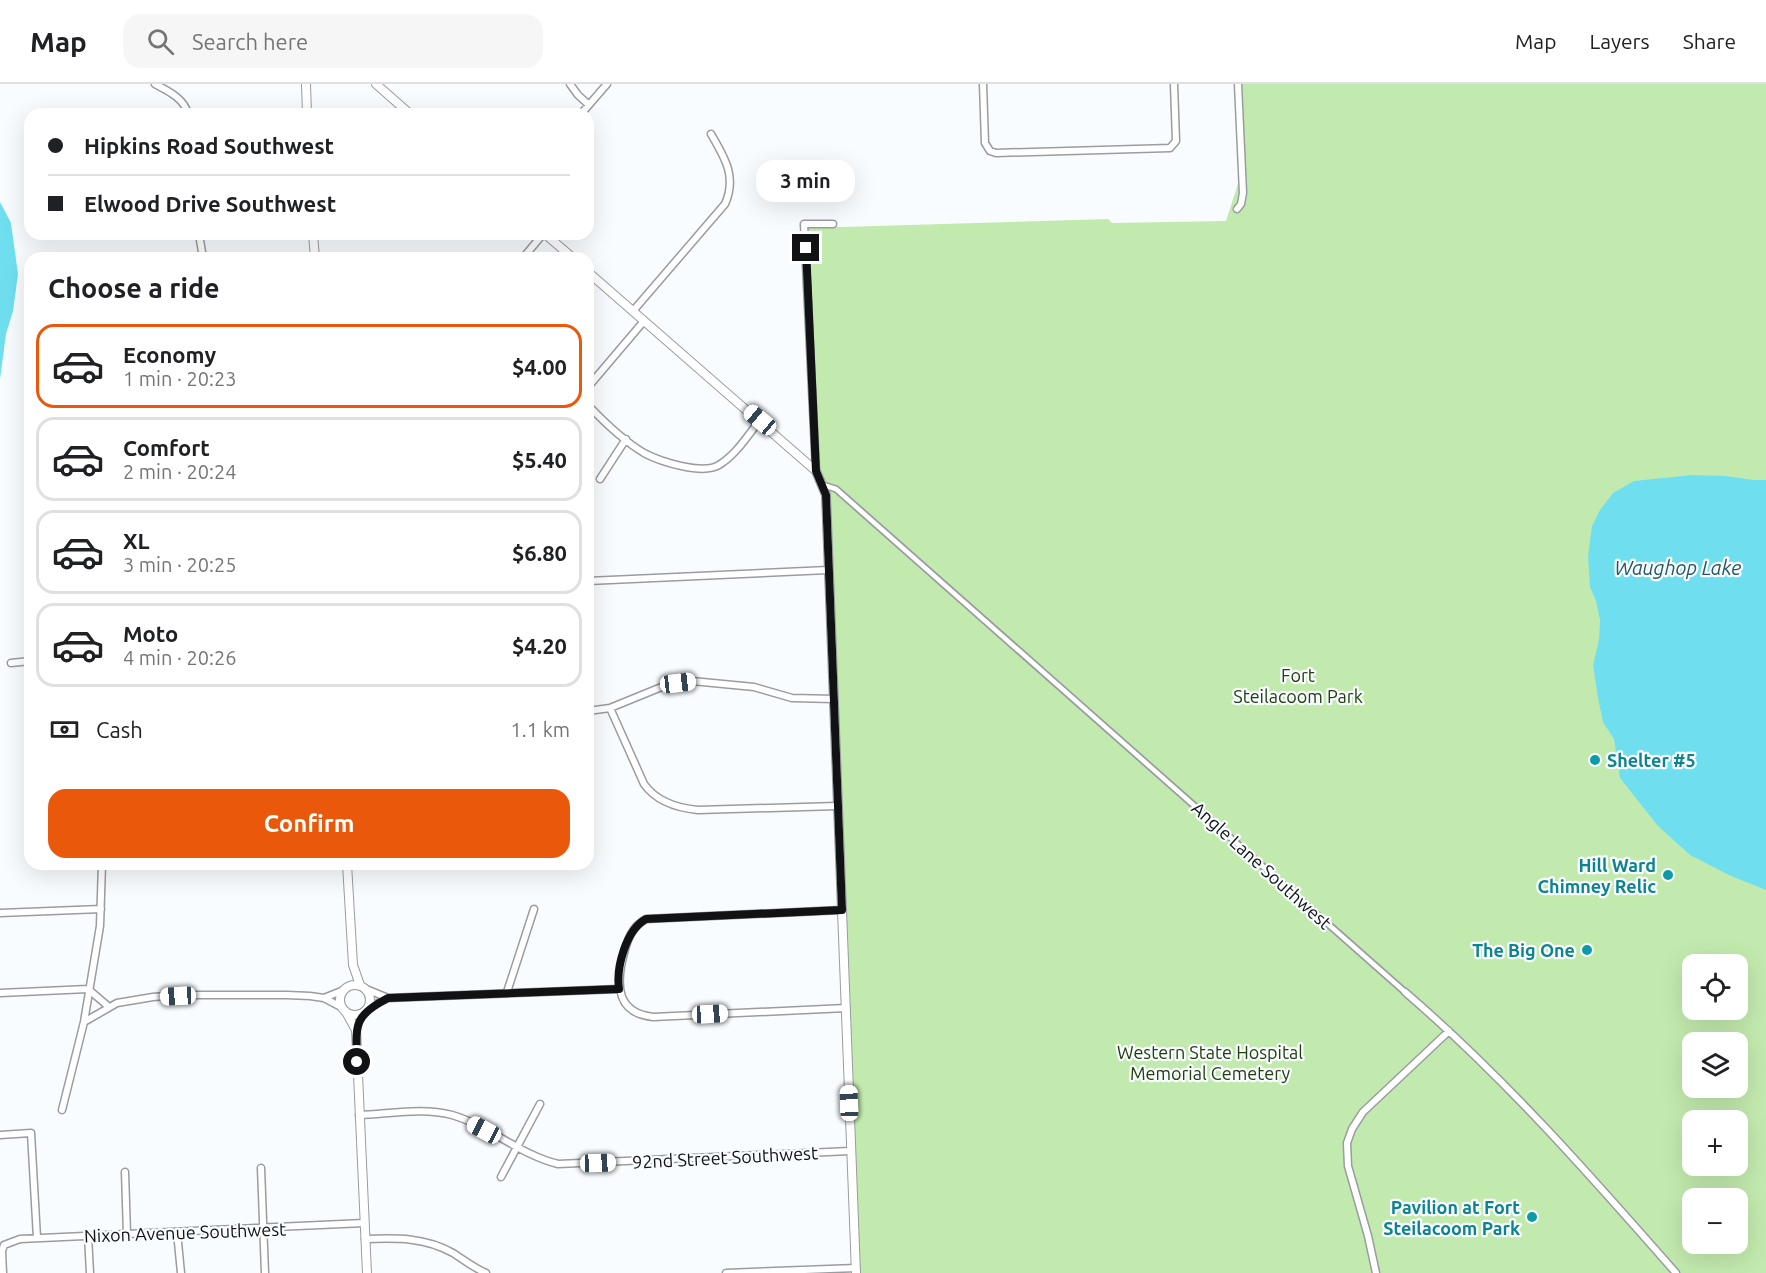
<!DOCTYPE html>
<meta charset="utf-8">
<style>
body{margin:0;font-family:Ubuntu,sans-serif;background:#f6f6f6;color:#202124;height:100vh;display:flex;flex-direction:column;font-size:22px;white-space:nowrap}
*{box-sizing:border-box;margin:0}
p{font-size:20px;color:#757577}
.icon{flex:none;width:33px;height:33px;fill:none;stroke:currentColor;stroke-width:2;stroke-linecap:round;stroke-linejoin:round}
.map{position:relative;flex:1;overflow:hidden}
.side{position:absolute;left:24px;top:168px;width:570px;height:618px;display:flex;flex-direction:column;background:#fff;border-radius:18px;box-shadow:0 6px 24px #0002}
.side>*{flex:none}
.guide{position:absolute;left:24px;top:24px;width:570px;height:132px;border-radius:18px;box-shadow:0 6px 24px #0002;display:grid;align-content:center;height:132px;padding:0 24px;background:#fff}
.controls{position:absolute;left:1682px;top:870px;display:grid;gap:12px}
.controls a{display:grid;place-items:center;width:66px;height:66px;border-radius:12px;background:#fff;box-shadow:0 6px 24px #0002;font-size:30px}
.end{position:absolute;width:27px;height:27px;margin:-14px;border:8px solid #111214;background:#fff;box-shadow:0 0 0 3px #fff}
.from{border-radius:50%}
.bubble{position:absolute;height:42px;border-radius:18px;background:#fff;box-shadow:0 6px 24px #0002;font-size:20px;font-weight:700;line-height:42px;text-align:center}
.car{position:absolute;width:18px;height:36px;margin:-18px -9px;border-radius:8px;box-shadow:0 0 4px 2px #0007;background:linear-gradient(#fff 24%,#345 0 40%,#fff 0 76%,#345 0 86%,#fff 0)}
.guide b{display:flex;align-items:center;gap:21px;height:57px;font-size:22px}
.guide b+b{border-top:2px solid #e0e0e0}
.guide i{width:15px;height:15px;background:#202124}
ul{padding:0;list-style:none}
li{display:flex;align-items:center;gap:18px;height:84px;margin:0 12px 9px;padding:0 12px;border:3px solid #e0e0e0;border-radius:18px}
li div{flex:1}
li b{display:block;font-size:22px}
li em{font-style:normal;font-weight:700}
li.current{border-color:#ea580c}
li>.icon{width:54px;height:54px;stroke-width:1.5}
h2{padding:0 24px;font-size:27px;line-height:72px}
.pay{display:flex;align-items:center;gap:15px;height:66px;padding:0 24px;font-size:22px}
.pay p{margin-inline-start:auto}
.cta{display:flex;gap:12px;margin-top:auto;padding:12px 24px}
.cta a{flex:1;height:69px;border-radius:18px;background:#ea580c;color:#fff;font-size:24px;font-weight:700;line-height:69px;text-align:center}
header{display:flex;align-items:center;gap:36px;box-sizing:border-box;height:84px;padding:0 30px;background:#fff;border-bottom:2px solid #e0e0e0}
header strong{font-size:28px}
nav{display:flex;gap:33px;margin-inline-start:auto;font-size:21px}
.search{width:420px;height:54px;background:#f6f6f6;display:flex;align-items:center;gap:15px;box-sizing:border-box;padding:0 21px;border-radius:18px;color:#757577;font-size:22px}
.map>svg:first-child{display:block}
.green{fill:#c3eaae;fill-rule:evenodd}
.water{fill:#6fdff0}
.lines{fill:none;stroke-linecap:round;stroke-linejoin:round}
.pedestrian-casing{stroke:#999ca1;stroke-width:8}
.minor-casing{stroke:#999ca1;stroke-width:9}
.tertiary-casing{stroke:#999ca1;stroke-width:10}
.pedestrian{stroke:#fff;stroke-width:4.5}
.minor{stroke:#fff;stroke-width:6}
.tertiary{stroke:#fff;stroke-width:8}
.route{stroke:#111214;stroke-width:8}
.culture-dot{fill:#0f9aa8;stroke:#f9fcff;stroke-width:2}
.labels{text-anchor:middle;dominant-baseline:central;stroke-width:4.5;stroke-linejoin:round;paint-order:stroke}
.park-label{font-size:18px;fill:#223f0f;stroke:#f9fcff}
.culture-label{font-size:18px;font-weight:bold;fill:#0d838f;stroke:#f9fcff;text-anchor:end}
.street-label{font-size:18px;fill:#111214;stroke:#f9fcff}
.water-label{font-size:20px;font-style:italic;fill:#27585f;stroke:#f9fcff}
</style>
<header>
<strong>Map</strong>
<div class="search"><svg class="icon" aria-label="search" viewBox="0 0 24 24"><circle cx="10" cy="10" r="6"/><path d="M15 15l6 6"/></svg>Search here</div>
<nav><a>Map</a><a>Layers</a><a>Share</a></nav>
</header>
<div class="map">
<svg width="1766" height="1189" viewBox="0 0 1766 1189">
<rect width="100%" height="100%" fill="#f9fcff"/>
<path class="green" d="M1238,0H1766V1189H859L808,144L1108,135L1112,139L1226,137L1242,87ZM1692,880H1737V926H1692ZM1692,958H1737V1004H1692ZM1692,1036H1737V1082H1692ZM1692,1114H1737V1160H1692Z"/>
<path class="water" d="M0,118L11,139L18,190L13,227L6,250L0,295Z
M1692,391L1726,392L1753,396H1766V806L1731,792L1690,771L1658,742L1620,694L1614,655L1603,638L1598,614L1593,581L1599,556L1600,536L1596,517L1590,503L1588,472L1592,442L1600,426L1613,409L1634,397Z"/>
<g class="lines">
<g class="pedestrian-casing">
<path id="pedestrian" d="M823,401L836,405L1405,908"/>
</g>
<g class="minor-casing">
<path id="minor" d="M155,0C168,7 184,14 188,30
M570,0L578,11L589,21
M983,0L985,59L990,67L996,69L1170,64L1176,57L1174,0
M581,30L607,0
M1237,125L1241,120L1243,109L1238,0
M199,150L203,174
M523,174L543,150
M633,227L725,120C737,93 725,74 711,50
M588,303L644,237
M588,321C604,338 624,357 644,369C661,378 703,391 719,381C736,371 748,351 760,336
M816,387L804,140H833
M600,395L626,355
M588,497L828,486
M11,579L30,577
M610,624L644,700C656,717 677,724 698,726L837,722
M588,627L610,624L664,602L692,597L754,603L792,614L834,615
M841,826L646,835C631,843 627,857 623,873C616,902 617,929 653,933L846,924
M0,829L101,825
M366,905L388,914
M507,908L534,825
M1405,908C1504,993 1590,1091 1676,1189
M0,909L88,905L109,923
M324,914L344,906
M368,924L388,914L619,905
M84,938L117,919L153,913L178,911H287L310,912L324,914L343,924
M62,1026L84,938L100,842L102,780
M359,1031C389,1030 423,1023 452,1031C490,1042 520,1071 558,1080L850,1067
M0,1051L31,1049L37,1154
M261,1084L265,1189
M125,1088L127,1150
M501,1093L540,1020
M177,1148L181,1189
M88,1152L90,1189
M365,1155C397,1154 425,1153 453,1169C464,1176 474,1184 486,1189
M3,1189L2,1167L4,1161L20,1155L364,1139
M726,1189L856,1184
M1376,1189L1368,1152L1348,1082L1347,1059L1352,1045L1363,1028L1449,947"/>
</g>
<g class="tertiary-casing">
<path id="tertiary" d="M306,0L307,30
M376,0L410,30
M313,150L315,174
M545,150L573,174
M588,188L816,387L826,411L856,1189
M347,780L353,881L360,901
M340 916a15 15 0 1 1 30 0a15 15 0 1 1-30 0Z
M346,928L356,946L367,1189"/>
</g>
<use href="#pedestrian" class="pedestrian"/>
<use href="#minor" class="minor"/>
<use href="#tertiary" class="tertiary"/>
</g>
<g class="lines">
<path class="route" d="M357,978C356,941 353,932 388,914L619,905C616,883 626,846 646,835L842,826L826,411L816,387L806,164"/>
</g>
<g class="culture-dot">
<circle cx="1595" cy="676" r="6"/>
<circle cx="1668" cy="791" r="6"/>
<circle cx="1587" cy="866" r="6"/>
<circle cx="1532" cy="1133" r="6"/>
</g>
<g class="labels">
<g class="park-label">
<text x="1298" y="591">Fort<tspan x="1298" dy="21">Steilacoom Park</tspan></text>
<text x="1210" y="968">Western State Hospital<tspan x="1210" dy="21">Memorial Cemetery</tspan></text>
</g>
<g class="culture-label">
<text x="1607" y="676" text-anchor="start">Shelter #5</text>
<text x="1656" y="781">Hill Ward<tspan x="1656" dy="21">Chimney Relic</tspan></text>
<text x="1575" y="866">The Big One</text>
<text x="1520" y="1123">Pavilion at Fort<tspan x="1520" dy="21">Steilacoom Park</tspan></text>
</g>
<g class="street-label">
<text transform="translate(1262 781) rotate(42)">Angle Lane Southwest</text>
<text transform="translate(725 1073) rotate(-3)">92nd Street Southwest</text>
<text transform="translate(185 1148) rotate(-2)">Nixon Avenue Southwest</text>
</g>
<g class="water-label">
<text x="1678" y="483">Waughop Lake</text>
</g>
</g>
</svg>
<div class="controls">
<a><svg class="icon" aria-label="locate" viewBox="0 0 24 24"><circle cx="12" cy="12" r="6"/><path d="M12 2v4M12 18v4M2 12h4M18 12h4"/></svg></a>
<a><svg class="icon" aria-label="layers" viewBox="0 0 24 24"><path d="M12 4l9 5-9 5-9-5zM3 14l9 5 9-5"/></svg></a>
<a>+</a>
<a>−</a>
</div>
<i class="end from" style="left:357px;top:978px"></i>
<i class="end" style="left:806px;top:164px"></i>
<div class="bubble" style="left:756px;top:76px;width:99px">3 min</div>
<i class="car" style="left:760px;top:336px;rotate:310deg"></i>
<i class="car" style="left:678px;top:599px;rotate:83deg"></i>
<i class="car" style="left:178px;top:912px;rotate:267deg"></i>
<i class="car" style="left:710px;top:930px;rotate:87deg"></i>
<i class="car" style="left:849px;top:1019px;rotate:358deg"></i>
<i class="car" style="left:484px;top:1046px;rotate:298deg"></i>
<i class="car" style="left:598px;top:1079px;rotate:88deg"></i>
<div class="guide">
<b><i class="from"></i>Hipkins Road Southwest</b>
<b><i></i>Elwood Drive Southwest</b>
</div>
<section class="side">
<h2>Choose a ride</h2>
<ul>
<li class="current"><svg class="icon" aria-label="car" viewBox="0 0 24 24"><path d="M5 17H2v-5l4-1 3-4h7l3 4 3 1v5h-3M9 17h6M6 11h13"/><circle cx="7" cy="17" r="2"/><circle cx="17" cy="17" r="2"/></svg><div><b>Economy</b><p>1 min · 20:23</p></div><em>$4.00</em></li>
<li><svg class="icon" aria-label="car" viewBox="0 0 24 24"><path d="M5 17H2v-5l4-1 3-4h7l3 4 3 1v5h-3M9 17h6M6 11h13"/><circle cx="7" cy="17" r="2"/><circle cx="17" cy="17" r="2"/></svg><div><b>Comfort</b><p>2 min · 20:24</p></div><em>$5.40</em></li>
<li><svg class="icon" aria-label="car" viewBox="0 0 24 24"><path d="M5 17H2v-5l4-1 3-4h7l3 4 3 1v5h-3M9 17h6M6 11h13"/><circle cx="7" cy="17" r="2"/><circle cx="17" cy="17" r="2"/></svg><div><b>XL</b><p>3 min · 20:25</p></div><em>$6.80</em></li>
<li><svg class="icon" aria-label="car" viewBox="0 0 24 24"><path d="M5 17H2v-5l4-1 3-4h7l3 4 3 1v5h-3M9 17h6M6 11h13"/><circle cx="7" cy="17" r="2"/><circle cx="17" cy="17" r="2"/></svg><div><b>Moto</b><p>4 min · 20:26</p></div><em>$4.20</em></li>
</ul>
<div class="pay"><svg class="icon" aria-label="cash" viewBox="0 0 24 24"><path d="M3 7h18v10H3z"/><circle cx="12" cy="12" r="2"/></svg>Cash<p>1.1 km</p></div>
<div class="cta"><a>Confirm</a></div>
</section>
</div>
